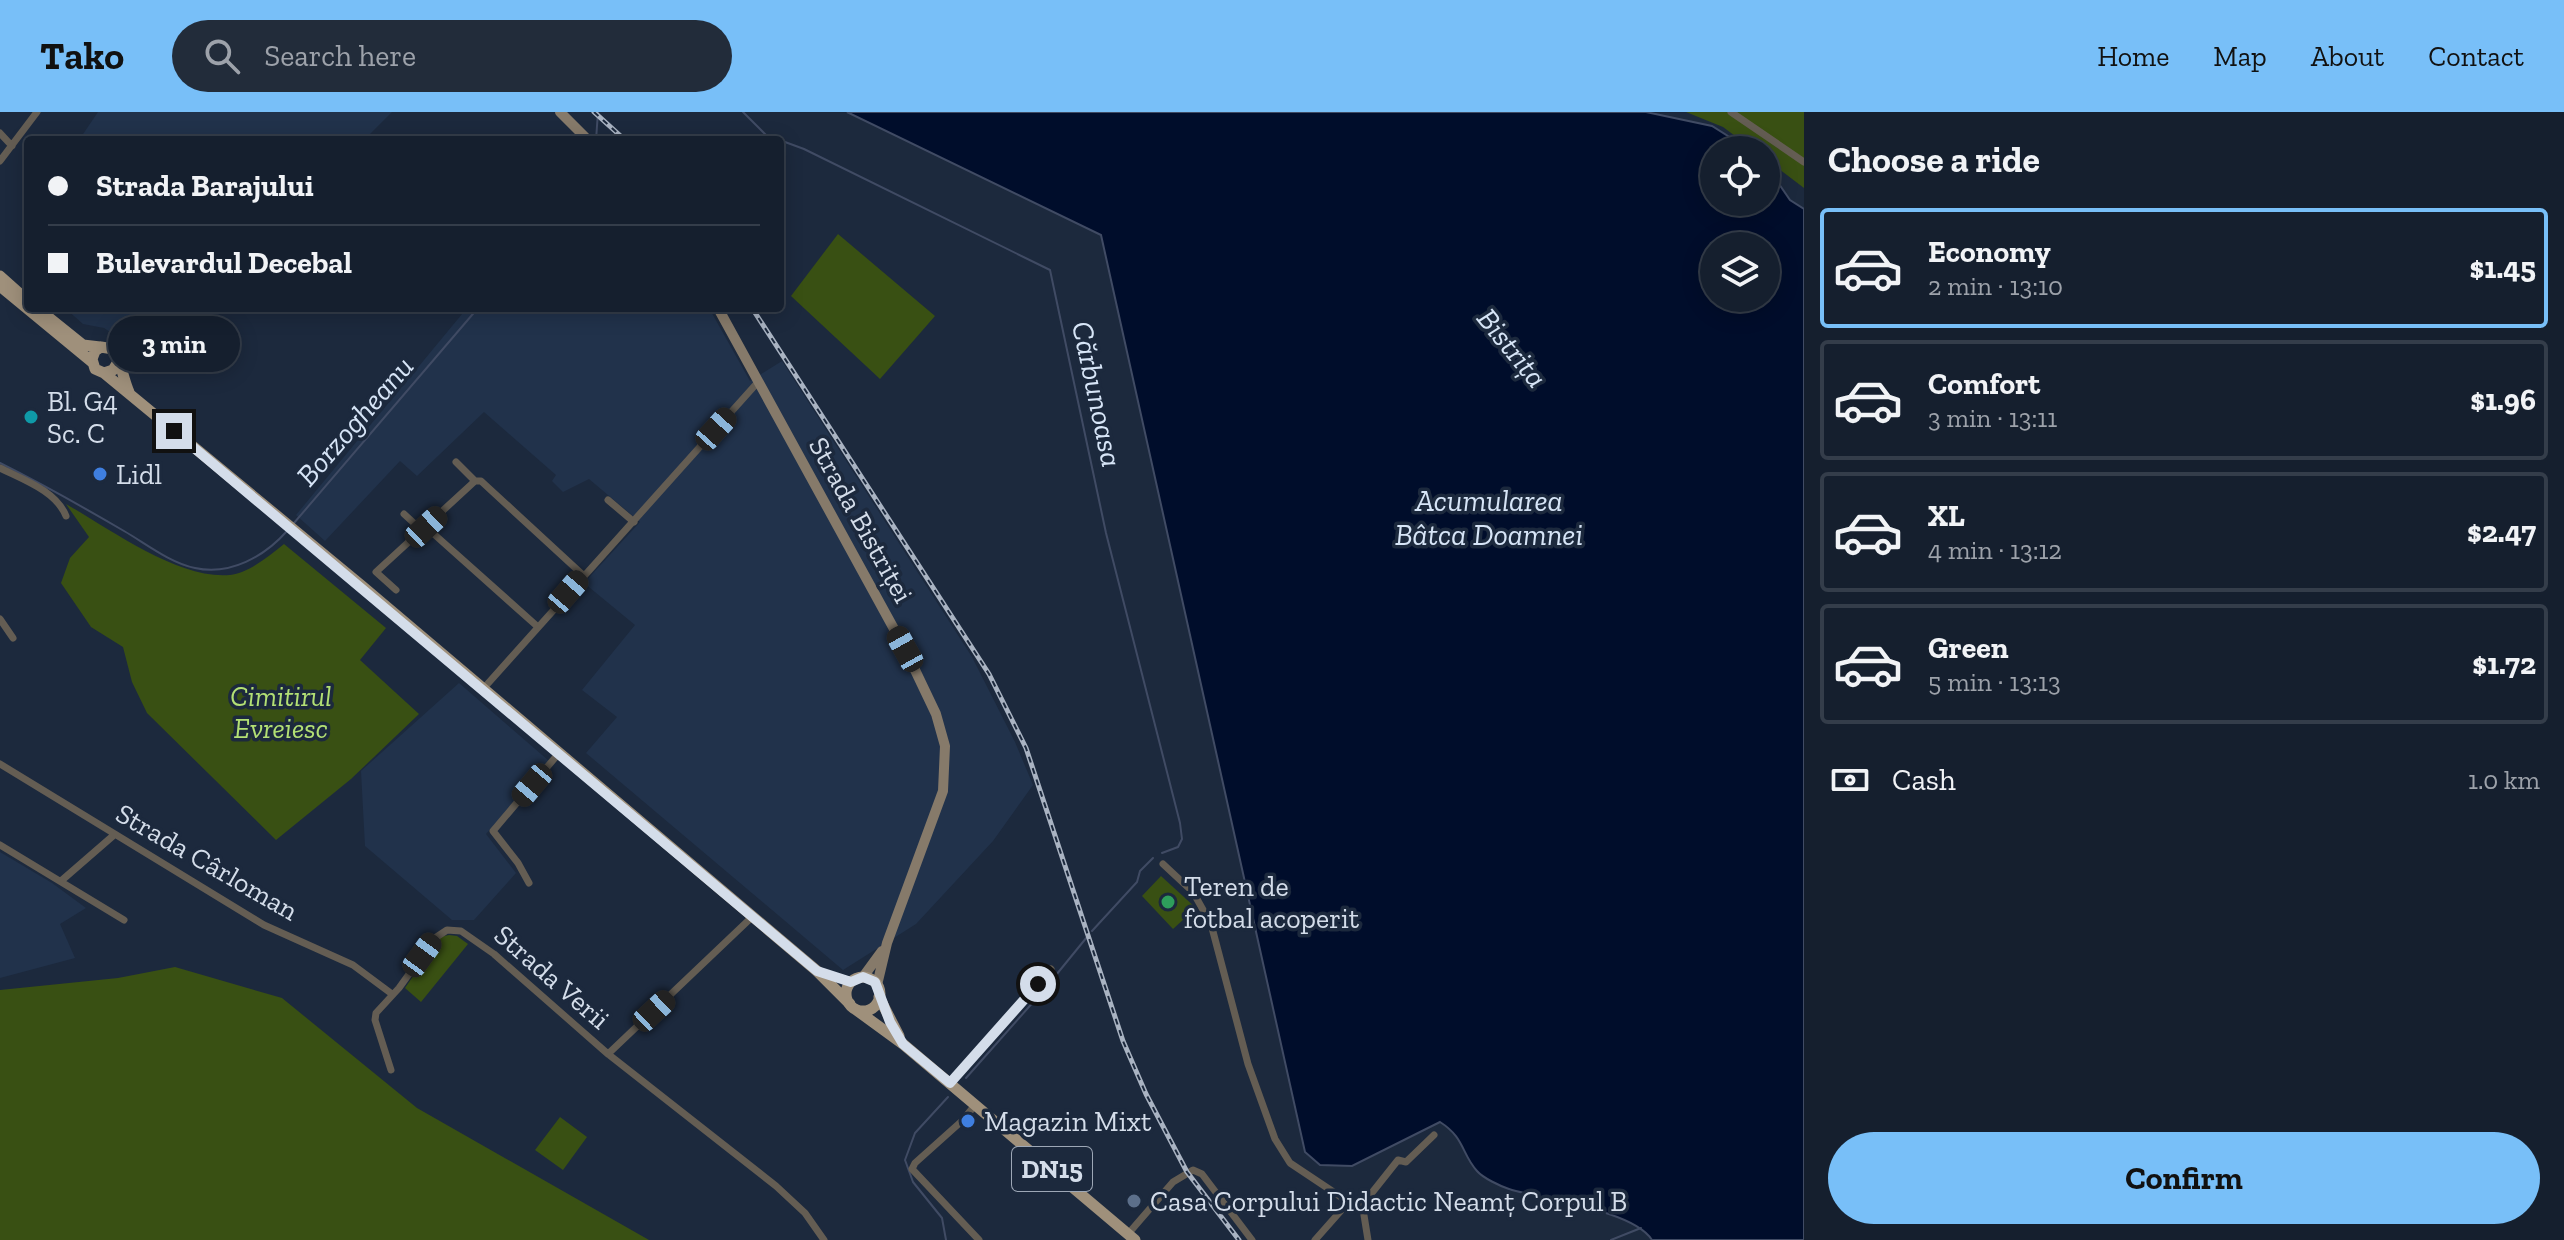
<!DOCTYPE html>
<meta charset="utf-8">
<style>
body{margin:0;font-family:"Zilla Slab",serif;background:#222c3a;color:#f1f3f6;height:100vh;display:flex;flex-direction:column;font-size:30px;white-space:nowrap}
*{box-sizing:border-box;margin:0}
p{font-size:26px;color:#9da2aa}
.icon{flex:none;width:44px;height:44px;fill:none;stroke:currentColor;stroke-width:2;stroke-linecap:round;stroke-linejoin:round}
.map{position:relative;flex:1;overflow:hidden}
.panel{display:flex;flex-direction:column;background:#151f2e;width:760px}
.panel>*{flex:none}
.top-card{position:absolute;left:24px;top:24px;width:760px;height:176px;border-radius:8px;box-shadow:0 4px 20px #0003,0 0 0 2px #343d4a;display:grid;align-content:center;height:176px;padding:0 24px;background:#151f2e}
.controls{position:absolute;left:1700px;top:24px;display:grid;gap:16px}
.controls a{display:grid;place-items:center;width:80px;height:80px;border-radius:50%;background:#151f2e;box-shadow:0 4px 20px #0003,0 0 0 2px #343d4a;font-size:40px}
.end{position:absolute;width:36px;height:36px;margin:-18px;border:10px solid #d4ddea;background:#111;box-shadow:0 0 0 4px #111}
.from{border-radius:50%}
.bubble{position:absolute;height:56px;border-radius:28px;background:#151f2e;box-shadow:0 4px 20px #0003,0 0 0 2px #343d4a;font-size:26px;font-weight:700;line-height:56px;text-align:center}
.car{position:absolute;width:24px;height:48px;margin:-24px -12px;border-radius:10px;box-shadow:0 0 6px 2px #0007;background:linear-gradient(#222 24%,#8ab4d8 0 40%,#222 0 76%,#8ab4d8 0 86%,#222 0)}
.top-card b{display:flex;align-items:center;gap:28px;height:76px;font-size:30px}
.top-card b+b{border-top:2px solid #343d4a}
.top-card i{width:20px;height:20px;background:#f1f3f6}
ul{padding:0;list-style:none}
li{display:flex;align-items:center;gap:24px;height:120px;margin:0 16px 12px;padding:0 8px;border:4px solid #343d4a;border-radius:8px}
li div{flex:1}
li b{display:block;font-size:30px}
li em{font-style:normal;font-weight:700}
li.current{border-color:#78bff8}
li>.icon{width:72px;height:72px;stroke-width:1.5}
h2{padding:0 24px;font-size:36px;line-height:96px}
.pay{display:flex;align-items:center;gap:20px;height:88px;padding:0 24px;font-size:30px}
.pay p{margin-inline-start:auto}
.primary-button{display:flex;gap:16px;margin-top:auto;padding:16px 24px}
.primary-button a{flex:1;height:92px;border-radius:48px;background:#78bff8;color:#111;font-size:32px;font-weight:700;line-height:92px;text-align:center}
header{display:flex;align-items:center;gap:48px;box-sizing:border-box;height:112px;padding:0 40px;background:#78bff8;color:#111}
header strong{font-size:38px}
nav{display:flex;gap:44px;margin-inline-start:auto;font-size:28px}
.search{width:560px;height:72px;background:#222c3a;display:flex;align-items:center;gap:20px;box-sizing:border-box;padding:0 28px;border-radius:44px;color:#9da2aa;font-size:30px}
main{display:flex;flex:1;min-height:0}
.map>svg:first-child{display:block}
.built{fill:#21324b}
.green{fill:#395013}
.water{fill:#000d2b;stroke:#404b64;stroke-width:2;fill-rule:evenodd}
.lines{fill:none;stroke-linecap:round;stroke-linejoin:round}
.stream{stroke:#404b64;stroke-width:2}
.minor{stroke:#645d53;stroke-width:7}
.secondary{stroke:#867a6a;stroke-width:10}
.primary{stroke:#9f907b;stroke-width:11}
.rail-casing{stroke:#a9b3c2;stroke-width:5}
.rail{stroke:#1c293d;stroke-width:2;stroke-dasharray:6;stroke-linecap:butt}
.route{stroke:#d4ddea;stroke-width:10}
.culture-dot{fill:#0f9aa8;stroke:#1c293d;stroke-width:3}
.shop-dot{fill:#3f7fe0;stroke:#1c293d;stroke-width:3}
.leisure-dot{fill:#2e9e5b;stroke:#1c293d;stroke-width:3}
.service-dot{fill:#5c6f8a;stroke:#1c293d;stroke-width:3}
.labels{text-anchor:middle;dominant-baseline:central;stroke-width:7;stroke-linejoin:round;paint-order:stroke}
.shield{fill:#1c293d;stroke:#9da7b6;stroke-width:2}
.shield-label{font-size:26px;font-weight:bold;fill:#d4ddea}
.poi-label{font-size:28px;fill:#d4ddea;stroke:#1c293d;text-anchor:start}
.street-label{font-size:28px;fill:#d4ddea;stroke:#1c293d}
.park-label{font-size:28px;font-style:italic;fill:#b3e074;stroke:#1c293d}
.water-label{font-size:30px;font-style:italic;fill:#d7e5f7;stroke:#1c293d}
</style>
<header>
<strong>Tako</strong>
<div class="search"><svg class="icon" aria-label="search" viewBox="0 0 24 24"><circle cx="10" cy="10" r="6"/><path d="M15 15l6 6"/></svg>Search here</div>
<nav><a>Home</a><a>Map</a><a>About</a><a>Contact</a></nav>
</header>
<main>
<div class="map">
<svg width="1804" height="1128" viewBox="0 0 1804 1128">
<rect width="100%" height="100%" fill="#1c293d"/>
<path class="built" d="M98,0H392L364,28H79Z
M65,196H193L162,227L137,234L129,233L104,216L83,212Z
M467,196H709L750,269L782,249L972,545L1015,630L1033,673L993,729L916,812L843,858L586,641L617,605L582,578L635,513L584,471L640,410L589,367L563,380L552,369L556,363L484,300L417,364L400,349L325,429L296,403Z
M459,571L549,649L486,722L516,761L474,808H452L365,734L361,659Z
M0,740L52,771L86,796L60,812L75,846L0,866Z"/>
<path class="green" d="M1686,0H1804V76L1766,47V38H1754L1723,15Z
M838,122L935,204L880,267L791,184Z
M66,392C110,417 179,468 230,463C249,461 269,444 284,432L386,516L360,548L419,602L351,667L276,728L147,601L132,570L123,535L91,515L61,471L70,446L89,425Z
M1161,764L1196,796L1173,817L1142,784Z
M449,823L457,824L468,832L421,890L405,876L440,825Z
M175,855L282,886L417,996L649,1128H0V878L118,866Z
M560,1005L587,1025L563,1058L535,1038Z"/>
<path class="water" d="M847,0H1646L1712,14L1750,38H1714V90H1766V53L1790,88L1804,97V1128H1652C1633,1098 1544,1088 1509,1077C1500,1074 1483,1066 1477,1059C1461,1041 1465,1026 1440,1010L1352,1054L1320,1053L1305,1040L1101,123ZM1714,134H1766V186H1714Z"/>
<g class="lines">
<path class="stream" d="M743,0L766,23L804,37L1050,158L1106,421L1180,711L1182,727L1178,735L1162,741
M596,28L598,0
M0,351C42,372 83,395 124,419C145,431 170,451 195,456C230,464 265,444 287,419
M294,411L478,196
M1092,819L1137,770L1140,759L1153,746
M966,966L1043,879L1087,825
M946,1128L942,1106L913,1070L905,1048L915,1021L948,985
M1611,1128L1641,1116"/>
<path class="minor" d="M1731,0L1804,50
M0,21L12,34
M0,49L37,0
M456,350L475,369H481L583,463
M0,356C24,368 56,379 66,404
M608,388L634,410
M404,402L416,413L426,415L538,515
M396,478L376,460L475,369
M0,507L13,526
M483,577L758,270
M0,652L264,813L353,853L392,882
M0,733L124,808
M1163,752L1193,780L1211,812L1248,952L1275,1027L1290,1051L1344,1087L1346,1093L1315,1128
M61,769L114,723
M529,771L518,751L493,719L559,641
M608,942L752,805
M391,958L375,908L376,901L399,876L435,826L447,818L461,819L494,842L608,942L776,1074L805,1101L824,1128
M950,971L1051,857
M975,993L963,1008L915,1051L912,1057L979,1128
M1363,1097V1092L1398,1048L1406,1050L1434,1023
M1363,1097L1368,1128
M1128,1122L1173,1070L1193,1058L1202,1062L1252,1128"/>
<path class="secondary" d="M560,0L588,28
M718,196L905,537L936,602L945,634L943,679L887,831L877,873
M863,865L882,839"/>
<path class="primary" d="M0,164L28,189
M0,174L92,250
M37,196L83,233L100,235
M118,250L113,258L104,261L95,257L92,247L95,239L101,235L113,237C121,248 123,267 129,280
M104,261L362,474L817,859L850,892
M846 882a17 17 0 1 1 34 0a17 17 0 1 1-34 0Z
M879,885L899,924
M855,897L903,932L1135,1128"/>
<g class="rail-casing">
<path id="rail" d="M594,0L625,28
M752,196L989,562L1026,636L1123,929L1146,982L1187,1060L1239,1128"/>
</g>
<use href="#rail" class="rail"/>
</g>
<g class="lines">
<path class="route" d="M174,319L817,859L851,870L863,865L875,870L890,910L903,932L950,971L1038,872"/>
</g>
<circle class="culture-dot" cx="31" cy="305" r="8"/>
<g class="shop-dot">
<circle cx="100" cy="362" r="8"/>
<circle cx="968" cy="1009" r="8"/>
</g>
<circle class="leisure-dot" cx="1168" cy="790" r="8"/>
<circle class="service-dot" cx="1134" cy="1089" r="8"/>
<g class="labels">
<rect class="shield" x="1012" y="1035" width="80" height="44" rx="6"/>
<g class="shield-label">
<text x="1052" y="1057">DN15</text>
</g>
<g class="poi-label">
<text x="47" y="289">Bl. G4<tspan x="47" dy="32">Sc. C</tspan></text>
<text x="116" y="362">Lidl</text>
<text x="1184" y="774">Teren de<tspan x="1184" dy="32">fotbal acoperit</tspan></text>
<text x="984" y="1009">Magazin Mixt</text>
<text x="1150" y="1089">Casa Corpului Didactic Neamţ Corpul B</text>
</g>
<g class="street-label">
<text transform="translate(861 408) rotate(61)">Strada Bistriței</text>
<text transform="translate(207 750) rotate(30)">Strada Cârloman</text>
<text transform="translate(552 865) rotate(41)">Strada Verii</text>
</g>
<g class="park-label">
<text x="281" y="584">Cimitirul<tspan x="281" dy="32">Evreiesc</tspan></text>
</g>
<g class="water-label">
<text transform="translate(1512 236) rotate(51)">Bistrița</text>
<text transform="translate(1097 282) rotate(78)">Cărbunoasa</text>
<text transform="translate(355 309) rotate(-49)">Borzogheanu</text>
<text x="1489" y="389">Acumularea<tspan x="1489" dy="34">Bâtca Doamnei</tspan></text>
</g>
</g>
</svg>
<div class="controls">
<a><svg class="icon" aria-label="locate" viewBox="0 0 24 24"><circle cx="12" cy="12" r="6"/><path d="M12 2v4M12 18v4M2 12h4M18 12h4"/></svg></a>
<a><svg class="icon" aria-label="layers" viewBox="0 0 24 24"><path d="M12 4l9 5-9 5-9-5zM3 14l9 5 9-5"/></svg></a>
</div>
<i class="end from" style="left:1038px;top:872px"></i>
<i class="end" style="left:174px;top:319px"></i>
<div class="bubble" style="left:108px;top:204px;width:132px">3 min</div>
<i class="car" style="left:716px;top:317px;rotate:42deg"></i>
<i class="car" style="left:426px;top:415px;rotate:47deg"></i>
<i class="car" style="left:568px;top:480px;rotate:41deg"></i>
<i class="car" style="left:905px;top:537px;rotate:331deg"></i>
<i class="car" style="left:532px;top:673px;rotate:220deg"></i>
<i class="car" style="left:422px;top:843px;rotate:36deg"></i>
<i class="car" style="left:654px;top:899px;rotate:47deg"></i>
<div class="top-card">
<b><i class="from"></i>Strada Barajului</b>
<b><i></i>Bulevardul Decebal</b>
</div>
</div>
<section class="panel">
<h2>Choose a ride</h2>
<ul>
<li class="current"><svg class="icon" aria-label="car" viewBox="0 0 24 24"><path d="M5 17H2v-5l4-1 3-4h7l3 4 3 1v5h-3M9 17h6M6 11h13"/><circle cx="7" cy="17" r="2"/><circle cx="17" cy="17" r="2"/></svg><div><b>Economy</b><p>2 min · 13:10</p></div><em>$1.45</em></li>
<li><svg class="icon" aria-label="car" viewBox="0 0 24 24"><path d="M5 17H2v-5l4-1 3-4h7l3 4 3 1v5h-3M9 17h6M6 11h13"/><circle cx="7" cy="17" r="2"/><circle cx="17" cy="17" r="2"/></svg><div><b>Comfort</b><p>3 min · 13:11</p></div><em>$1.96</em></li>
<li><svg class="icon" aria-label="car" viewBox="0 0 24 24"><path d="M5 17H2v-5l4-1 3-4h7l3 4 3 1v5h-3M9 17h6M6 11h13"/><circle cx="7" cy="17" r="2"/><circle cx="17" cy="17" r="2"/></svg><div><b>XL</b><p>4 min · 13:12</p></div><em>$2.47</em></li>
<li><svg class="icon" aria-label="car" viewBox="0 0 24 24"><path d="M5 17H2v-5l4-1 3-4h7l3 4 3 1v5h-3M9 17h6M6 11h13"/><circle cx="7" cy="17" r="2"/><circle cx="17" cy="17" r="2"/></svg><div><b>Green</b><p>5 min · 13:13</p></div><em>$1.72</em></li>
</ul>
<div class="pay"><svg class="icon" aria-label="cash" viewBox="0 0 24 24"><path d="M3 7h18v10H3z"/><circle cx="12" cy="12" r="2"/></svg>Cash<p>1.0 km</p></div>
<div class="primary-button"><a>Confirm</a></div>
</section>
</main>
